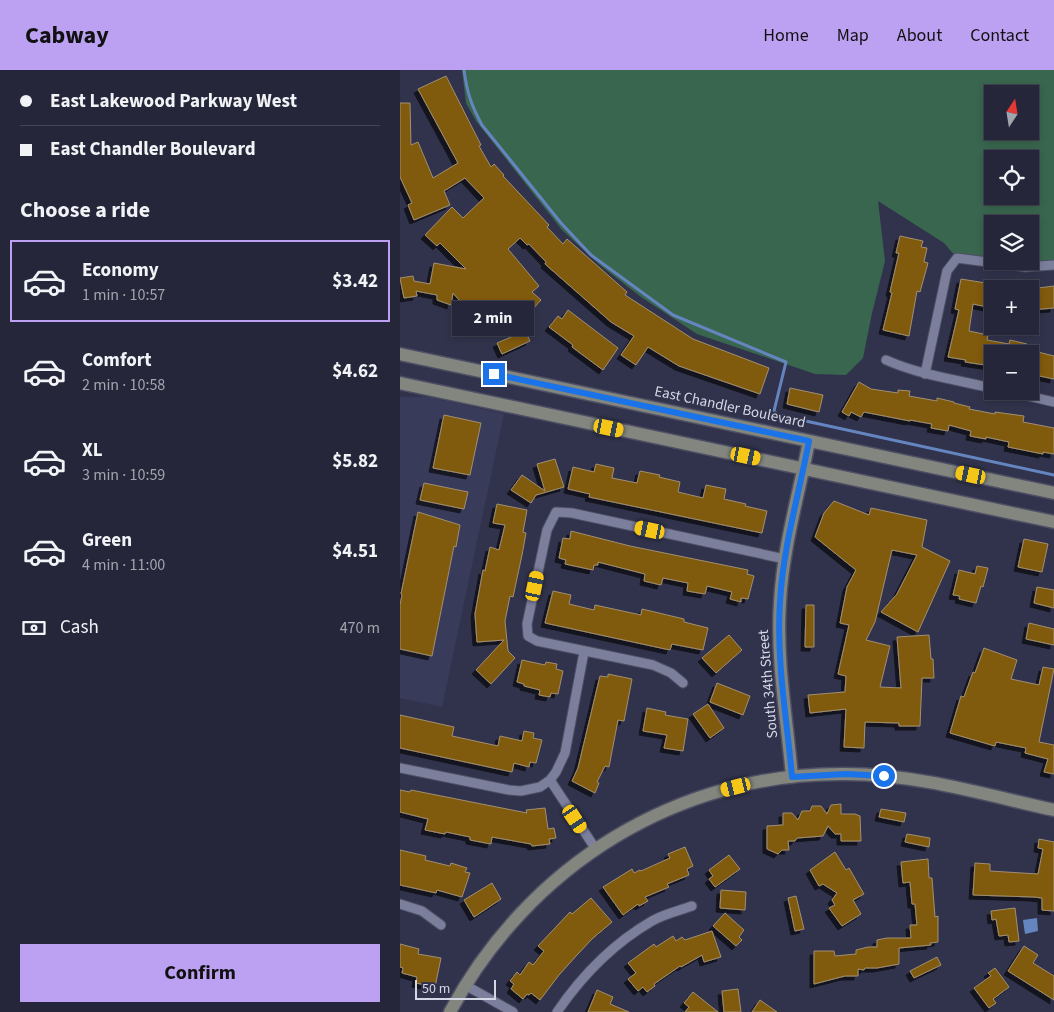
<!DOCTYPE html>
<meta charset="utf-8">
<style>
body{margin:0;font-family:"Source Sans 3",sans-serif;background:#2d2e41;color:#f1f3f6;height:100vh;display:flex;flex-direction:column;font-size:19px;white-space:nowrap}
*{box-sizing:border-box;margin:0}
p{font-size:16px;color:#a3a5ae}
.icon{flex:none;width:28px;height:28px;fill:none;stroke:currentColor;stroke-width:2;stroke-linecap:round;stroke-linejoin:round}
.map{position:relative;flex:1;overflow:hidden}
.drawer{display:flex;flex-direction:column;background:#252639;width:400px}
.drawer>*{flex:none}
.guide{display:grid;align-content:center;height:110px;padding:0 20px;background:#252639}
.needle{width:32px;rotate:12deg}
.controls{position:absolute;left:584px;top:15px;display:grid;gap:10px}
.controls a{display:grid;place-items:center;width:55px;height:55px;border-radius:0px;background:#252639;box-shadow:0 2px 8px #0003,0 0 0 1px #424353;font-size:25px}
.scale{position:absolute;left:15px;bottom:12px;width:81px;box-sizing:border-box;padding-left:5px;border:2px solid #d5d7e7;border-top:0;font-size:14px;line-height:18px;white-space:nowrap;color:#d5d7e7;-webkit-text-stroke:4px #31334c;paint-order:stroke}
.end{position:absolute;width:22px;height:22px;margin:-11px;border:6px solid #1a73e8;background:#fff;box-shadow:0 0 0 2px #fff}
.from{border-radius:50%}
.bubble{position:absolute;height:35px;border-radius:0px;background:#252639;box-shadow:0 2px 8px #0003,0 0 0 1px #424353;font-size:16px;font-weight:700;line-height:35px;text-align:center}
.car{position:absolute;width:15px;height:30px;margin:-15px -8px;border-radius:6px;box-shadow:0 0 4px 1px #0007;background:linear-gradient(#f5c518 24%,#345 0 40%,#f5c518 0 76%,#345 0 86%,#f5c518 0)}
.guide b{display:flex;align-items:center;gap:18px;height:48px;font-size:19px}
.guide b+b{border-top:1px solid #424353}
.guide i{width:12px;height:12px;background:#f1f3f6}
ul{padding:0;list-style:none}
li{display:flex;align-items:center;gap:15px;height:82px;margin:0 10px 8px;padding:0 10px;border:2px solid transparent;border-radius:0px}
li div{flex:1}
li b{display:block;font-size:19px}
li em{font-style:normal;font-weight:700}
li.current{border-color:#bca0f2}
li>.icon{width:45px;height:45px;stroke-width:1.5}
h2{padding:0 20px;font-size:22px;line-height:60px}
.pay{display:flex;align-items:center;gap:12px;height:55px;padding:0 20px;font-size:19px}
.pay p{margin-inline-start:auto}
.cta{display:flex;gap:10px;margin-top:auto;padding:10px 20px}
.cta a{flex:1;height:58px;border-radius:0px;background:#bca0f2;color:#111;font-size:20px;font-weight:700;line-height:58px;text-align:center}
header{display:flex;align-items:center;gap:30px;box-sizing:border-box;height:70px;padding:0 25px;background:#bca0f2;color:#111}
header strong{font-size:24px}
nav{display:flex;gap:28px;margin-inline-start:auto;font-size:18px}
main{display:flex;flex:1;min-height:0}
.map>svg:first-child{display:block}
.built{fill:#393b5a}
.green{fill:#39664e;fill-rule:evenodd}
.water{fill:#6585c1}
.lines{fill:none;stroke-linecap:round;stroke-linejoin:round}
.stream{stroke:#6585c1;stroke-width:3}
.building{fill:#805a0a;stroke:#a18f73;filter:url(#shadow)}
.street-casing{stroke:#4e4f64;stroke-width:11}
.secondary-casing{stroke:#4e4f64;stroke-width:15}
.street{stroke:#7c7f9c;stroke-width:9}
.secondary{stroke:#82867e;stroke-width:12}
.route{stroke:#1a73e8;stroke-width:6}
.labels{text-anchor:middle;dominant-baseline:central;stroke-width:4;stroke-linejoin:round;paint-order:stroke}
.street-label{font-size:15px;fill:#d5d7e7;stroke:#31334c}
</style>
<header>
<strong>Cabway</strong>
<nav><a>Home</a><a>Map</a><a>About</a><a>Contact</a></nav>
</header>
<main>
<section class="drawer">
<div class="guide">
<b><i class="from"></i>East Lakewood Parkway West</b>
<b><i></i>East Chandler Boulevard</b>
</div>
<h2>Choose a ride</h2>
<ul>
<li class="current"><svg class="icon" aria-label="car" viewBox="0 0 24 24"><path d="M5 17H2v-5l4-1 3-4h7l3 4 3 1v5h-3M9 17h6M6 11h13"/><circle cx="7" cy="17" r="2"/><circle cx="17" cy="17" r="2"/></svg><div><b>Economy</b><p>1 min · 10:57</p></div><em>$3.42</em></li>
<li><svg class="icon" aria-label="car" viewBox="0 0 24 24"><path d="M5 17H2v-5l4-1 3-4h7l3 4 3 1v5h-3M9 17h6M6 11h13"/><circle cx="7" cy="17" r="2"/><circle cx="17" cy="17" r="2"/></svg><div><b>Comfort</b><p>2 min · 10:58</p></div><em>$4.62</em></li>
<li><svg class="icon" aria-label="car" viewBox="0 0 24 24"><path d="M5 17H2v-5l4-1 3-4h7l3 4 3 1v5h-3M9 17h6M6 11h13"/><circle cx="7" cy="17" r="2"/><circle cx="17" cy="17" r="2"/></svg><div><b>XL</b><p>3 min · 10:59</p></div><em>$5.82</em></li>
<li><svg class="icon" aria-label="car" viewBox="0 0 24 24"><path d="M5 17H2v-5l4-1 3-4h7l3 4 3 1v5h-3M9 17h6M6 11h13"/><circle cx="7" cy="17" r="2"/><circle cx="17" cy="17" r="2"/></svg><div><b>Green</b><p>4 min · 11:00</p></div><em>$4.51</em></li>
</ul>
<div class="pay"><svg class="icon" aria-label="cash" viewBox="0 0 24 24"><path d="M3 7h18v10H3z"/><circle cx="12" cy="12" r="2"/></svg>Cash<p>470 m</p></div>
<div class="cta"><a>Confirm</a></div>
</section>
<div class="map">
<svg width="654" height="942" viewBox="0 0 654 942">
<defs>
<filter id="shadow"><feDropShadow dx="-4" dy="4" stdDeviation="0" flood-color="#0009"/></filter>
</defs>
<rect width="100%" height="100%" fill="#31334c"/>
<path class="built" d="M0,327H29L104,344L42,637L0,628Z"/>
<path class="green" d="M62,0H654V195L625,197L557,188L544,173L478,131L485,191L472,243L463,288L446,305L415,304L297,264L241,227L200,195L162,160L76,51L66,33ZM592,24H630V61H592ZM592,89H630V126H592ZM592,154H630V191H592Z"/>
<path class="water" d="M637,848L638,861L625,864L623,850Z"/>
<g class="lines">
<path class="stream" d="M64,0C67,22 71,35 82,55L161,153L191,185L273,245L386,292L374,341L378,345L654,405"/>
</g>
<path class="building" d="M46,6L81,75L79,76L91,97L94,94L104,105L103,106L149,155L147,157L163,174L167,169L227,222L225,225L293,269L369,298L360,324L279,296L248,277L236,295L221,285L234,266L211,252L145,194L146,192L129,174L127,175L120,168L108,179L139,216L132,222L141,230L121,252L130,271L102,284L97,273L116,265L105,242L84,259L53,223L51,235L37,230V225L16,221L17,226L4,228L0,208L13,206L14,211L30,214L34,193L66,199L40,173L37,176L25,165L52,137L63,148L84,128L65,108L44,121L50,135L14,150L8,135L12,133L0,107V33H10L11,75L18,72L33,108L58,93L18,19Z
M500,166L523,171L521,177L527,178L524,192L528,193L520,222L517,221L509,266L483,260L492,223L490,222L499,183H496Z
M561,209L592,214V238L573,234L569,261L588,265L587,270L609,274L610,270L627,274L625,284H592V296L565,292L566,290L548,287L559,240L555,239Z
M654,216V238L630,240V219Z
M168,240L218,278L203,300L172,277L173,275L149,257L158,246L162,249Z
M630,280L654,286V309L630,304Z
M459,312L471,319L498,323V320L510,321L509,326L537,331V328L554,332V333L570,337L569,339L595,344V342L624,346L623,352L654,358V384L643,382V384L608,377L609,372L586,367V369L570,366L571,361L549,355L548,361L531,358L532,354L510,350V351L464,342L461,347L451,342L449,346L442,342Z
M390,318L423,325L419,342L387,334Z
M44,345L81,353L70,405L33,398Z
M155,389L164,417L136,425L131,433L111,420L122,405L145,421L137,394Z
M196,394L214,398L212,408L237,413L240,401L260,405L259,407L280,412L278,422L303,428L306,415L326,419L324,429L346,434L345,436L367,441L362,463L189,427L190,424L168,419L173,397L194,402Z
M24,413L68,422L64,439L20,430Z
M434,431L469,445L471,438L527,450L522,477L550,491L518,562L481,542L497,524L517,485L492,480L475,552L466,570L490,576L480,617L501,618L497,567L529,565L531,589H533L534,608H522L520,656H499V653L465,652L464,678L444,677L446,639L410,643L408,625L445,622L446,606L438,604L449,555L440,553L447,517L456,500L415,467L424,443Z
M97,434L127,440L123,462L126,463L122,485L113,527L110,526L105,551L108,581L115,588L91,614L76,600L104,570L77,572L75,544L83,500L85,501L90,477L99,480L105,455L93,453Z
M18,442L60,455L56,477L54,476L32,586L0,579V535L2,525L1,524Z
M171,461L230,476L348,500L347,504L354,506L348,529L341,528V532L330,529L332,522L307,516L305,524L287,521L288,513L263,508L261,515L244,511L245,504L198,492V495H194L193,500L165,494L166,490L159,488L163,468L170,469Z
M624,469L648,474L642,502L618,497Z
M577,496L588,498L583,517L581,516L576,533L559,529L560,526L553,525L559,500L575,504Z
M637,517L654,520V538L634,533Z
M153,521L171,525L169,534L194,540L195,535L241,545L242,539L284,549V552L308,558L303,580L272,574L270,580L145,553Z
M406,535H414V577H405Z
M629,553L654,559V575L626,569Z
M329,565L342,580L316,603L302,588Z
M584,578L617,590L611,609L639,615L643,597L654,599L639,672L654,675V704L644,702L648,689L625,683L626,678L596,672L595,676L550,663L561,626L564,627L573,602L575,603Z
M122,590L145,595L146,592L157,594L156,599L163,601L158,624L151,623L150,627L139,625L140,620L124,616V614L117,612Z
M208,604L232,609L224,651L218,650L209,697L205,696L197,712L199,713L195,723L172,711L178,698L200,606L208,607Z
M317,613L350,626L343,645L310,632Z
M308,634L324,658L310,668L293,644Z
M247,638L266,642L265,645L288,649L283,681L264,678L267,665L243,661Z
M0,645L54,657L52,666L98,676L100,666L122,671L124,661L134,663L133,668L142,670L136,693L130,692L129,697L114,693L112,702L0,678Z
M0,720L10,722L11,720L127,743L126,740L145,738L148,759L154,758L156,768L149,769L150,774L132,776L131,774L92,767L91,774L70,770V767L46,762L45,764L25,760L28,749L0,742Z
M441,734V744H455L460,746L461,771H441V764H435L428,756L423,766L397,768L395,771H388L389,780H382L378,784L367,779V756L383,755V743H392L398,750L402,741H410L412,736H421L427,744L431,735Z
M481,739L506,743L504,752L479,747Z
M507,764L530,768L529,777L505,772Z
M639,769L654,772V841L642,840V828L634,827L573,825L575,793L590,794V801L638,804L643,779L638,778Z
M285,777L293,796L287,799L289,805L267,814L269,817L245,827L248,831L239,836L238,834L223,845L203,817L232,799L234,803L240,800L241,801L270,788L268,784Z
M0,780L26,786L25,790L50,796L51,793L67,798L65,802L70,803L62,827L37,820L36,823L0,815Z
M435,782L446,800L449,798L464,824L453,830L461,844L442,856L429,838L435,835L432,830L437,823L423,814L419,816L410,800Z
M329,785L340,799L315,817L309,809L313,806L309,800Z
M528,789L529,808H532L535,847L538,846V872L530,873L531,875L499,878V894L477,898H465L464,900L458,899V906H445L414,914V881H434L435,886L456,884V880L468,877H477V870L487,868H511L510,855H517L515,834H512L510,812L503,813L501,792Z
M92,813L101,829L74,847L64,830Z
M321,820L346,822L345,840L320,838Z
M396,826L404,859L395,861L388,828Z
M191,828L212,852L192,869L177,885L159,905L140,930L131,923L129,925L127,924L123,929L111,919L114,914L110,911L117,902L120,905L129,892L133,895L144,881L138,876L170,842L172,844Z
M615,838L619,871L609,872L608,865L599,866L596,849L592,850L591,841Z
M325,843L344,860L339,867L342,870L336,876L313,856Z
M312,861L321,887L304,892L302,885L281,897L280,896L254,914L255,916L247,922L243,917L238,921L228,909L236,903L228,893L254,874L256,877L273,866L276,871L282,867L285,870Z
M0,874L19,879L18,884L41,888L35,917L16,913L17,907L2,903L3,898L0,897Z
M624,876L638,885L633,893L654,906V930L608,901Z
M537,887L541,895L514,908L510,901Z
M595,898L609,917L593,929L596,933L589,938L574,918L591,906L588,903Z
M338,919L341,942H324L322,921Z
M197,920L213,927L210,934L229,942H188Z
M293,922L318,942H285L289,937L284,933Z
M360,930L377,942H352Z"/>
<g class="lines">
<g class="street-casing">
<path id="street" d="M486,290C520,305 557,310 592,318
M525,304L547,201L557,188L625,197L654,195
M607,321L654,332
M283,613L271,603L253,595L137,571L128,566L127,554L147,460L156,442L172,443L385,489
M0,698L109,720L121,721L140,717L150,710L156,702L165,683L184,582
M150,710L195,778
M0,834L22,841L41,855
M65,915L113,942
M157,942C181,907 214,873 252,851C264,844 278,841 292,836"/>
</g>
<g class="secondary-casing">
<path id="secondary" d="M0,284L654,423
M0,313L654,452
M392,707C387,649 376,590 380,532C383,477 399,424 409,371
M50,942C129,795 278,702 446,704C516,704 586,725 654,740"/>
</g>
<use href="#street" class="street"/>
<use href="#secondary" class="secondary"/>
</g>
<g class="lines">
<path class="route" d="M94,304L409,371C399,424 383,477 380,532C376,590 387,649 392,707L446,704L484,706"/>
</g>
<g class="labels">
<g class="street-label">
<text transform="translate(330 337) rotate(12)">East Chandler Boulevard</text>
<text transform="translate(368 614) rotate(-95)">South 34th Street</text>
</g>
</g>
</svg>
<div class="controls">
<a><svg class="needle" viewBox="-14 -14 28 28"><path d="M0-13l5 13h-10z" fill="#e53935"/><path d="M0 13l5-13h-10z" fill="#a3a5ae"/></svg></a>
<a><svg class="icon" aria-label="locate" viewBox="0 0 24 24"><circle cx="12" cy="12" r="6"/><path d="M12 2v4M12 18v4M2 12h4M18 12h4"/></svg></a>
<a><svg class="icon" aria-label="layers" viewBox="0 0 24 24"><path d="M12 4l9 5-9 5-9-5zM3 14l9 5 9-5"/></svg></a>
<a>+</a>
<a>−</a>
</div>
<div class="scale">50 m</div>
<i class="end from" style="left:484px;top:706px"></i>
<i class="end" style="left:94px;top:304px"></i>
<div class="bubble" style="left:52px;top:231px;width:82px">2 min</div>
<i class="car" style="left:209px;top:358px;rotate:102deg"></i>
<i class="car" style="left:346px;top:386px;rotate:102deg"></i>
<i class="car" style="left:571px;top:405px;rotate:282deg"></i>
<i class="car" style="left:250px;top:460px;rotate:282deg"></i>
<i class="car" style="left:135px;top:516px;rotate:12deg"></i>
<i class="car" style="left:336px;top:717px;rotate:256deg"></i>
<i class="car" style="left:175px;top:749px;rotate:146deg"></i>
</div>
</main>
